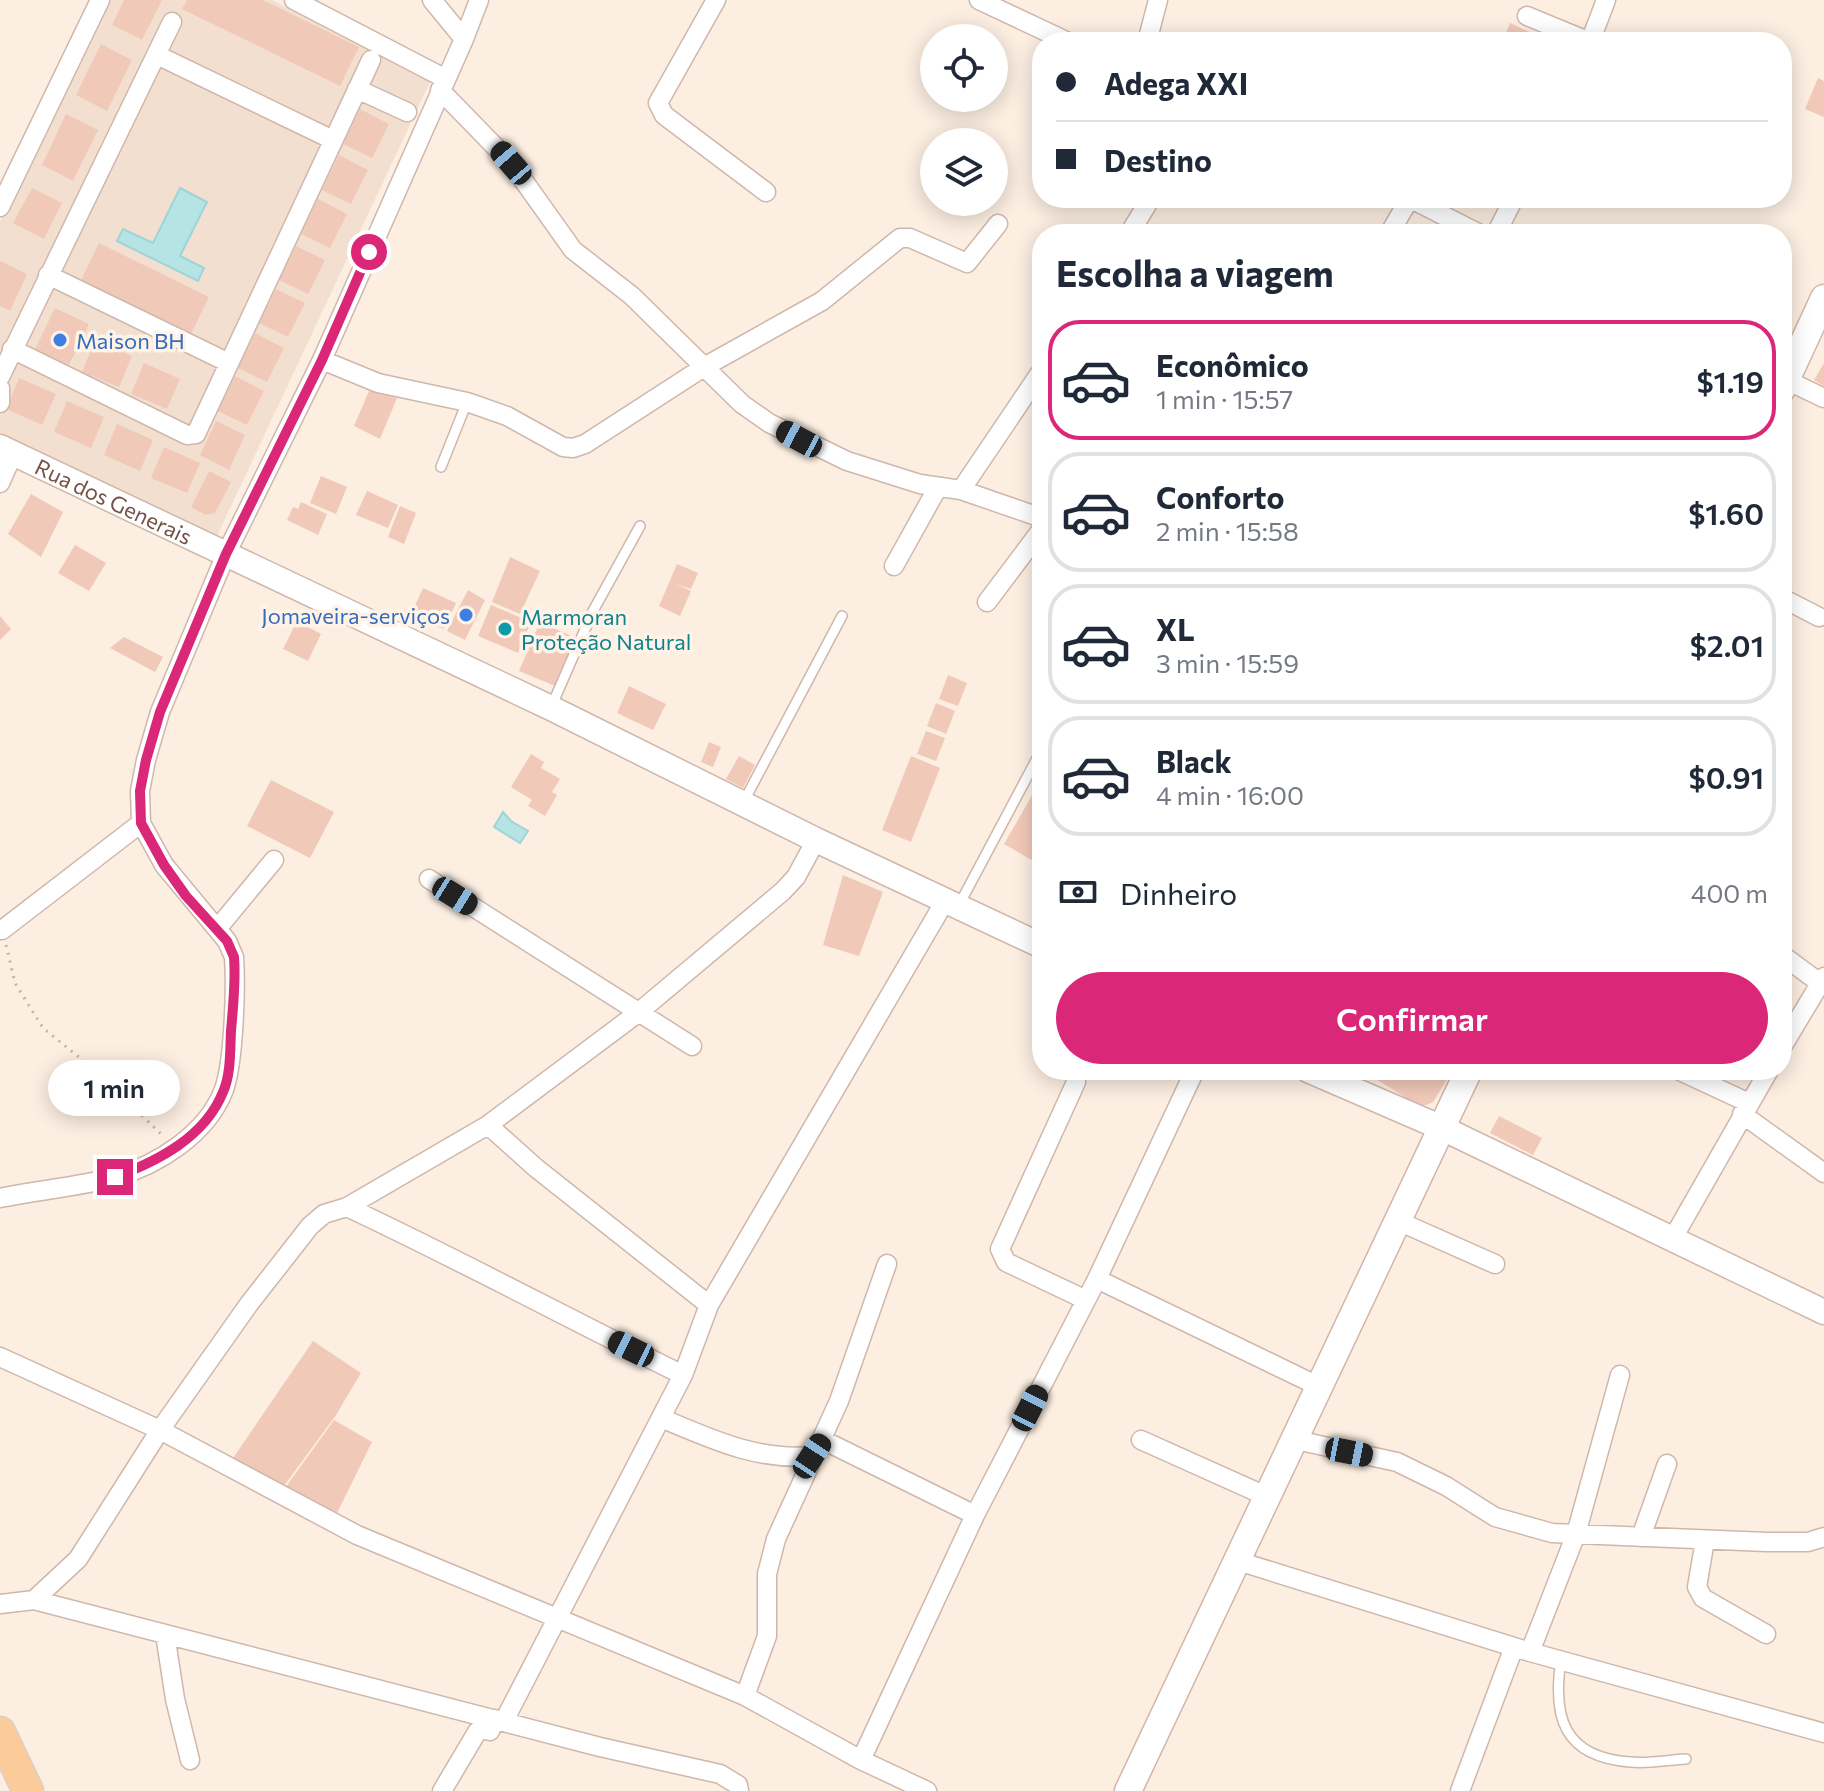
<!DOCTYPE html>
<html lang="pt">
<meta charset="utf-8">
<style>
body{margin:0;font-family:Commissioner,sans-serif;background:#f2f2f3;color:#1f2937;height:100vh;display:flex;flex-direction:column;font-size:30px;white-space:nowrap}
*{box-sizing:border-box;margin:0}
p{font-size:26px;color:#747a83}
.icon{flex:none;width:44px;height:44px;fill:none;stroke:currentColor;stroke-width:2;stroke-linecap:round;stroke-linejoin:round}
.map{position:relative;flex:1;overflow:hidden}
.panel{position:absolute;left:1032px;top:224px;width:760px;height:856px;display:flex;flex-direction:column;background:#fff;border-radius:32px;box-shadow:0 4px 20px #0003}
.panel>*{flex:none}
.banner{position:absolute;left:1032px;top:32px;width:760px;height:176px;border-radius:32px;box-shadow:0 4px 20px #0003;display:grid;align-content:center;height:176px;padding:0 24px;background:#fff}
.fabs{position:absolute;left:920px;top:24px;display:grid;gap:16px}
.fabs a{display:grid;place-items:center;width:88px;height:88px;border-radius:50%;background:#fff;box-shadow:0 4px 20px #0003;font-size:40px}
.end{position:absolute;width:36px;height:36px;margin:-18px;border:10px solid #db2777;background:#fff;box-shadow:0 0 0 4px #fff}
.from{border-radius:50%}
.bubble{position:absolute;height:56px;border-radius:28px;background:#fff;box-shadow:0 4px 20px #0003;font-size:26px;font-weight:600;line-height:56px;text-align:center}
.car{position:absolute;width:24px;height:48px;margin:-24px -12px;border-radius:10px;box-shadow:0 0 6px 2px #0007;background:linear-gradient(#222 24%,#8ab4d8 0 40%,#222 0 76%,#8ab4d8 0 86%,#222 0)}
.banner b{display:flex;align-items:center;gap:28px;height:76px;font-size:30px}
.banner b+b{border-top:2px solid #e0e1e3}
.banner i{width:20px;height:20px;background:#1f2937}
ul{padding:0;list-style:none}
li{display:flex;align-items:center;gap:24px;height:120px;margin:0 16px 12px;padding:0 8px;border:4px solid #e0e1e3;border-radius:32px}
li div{flex:1}
li b{display:block;font-size:30px}
li em{font-style:normal;font-weight:600}
li.current{border-color:#db2777}
li>.icon{width:72px;height:72px;stroke-width:1.5}
h2{padding:0 24px;font-size:36px;line-height:96px}
.pay{display:flex;align-items:center;gap:20px;height:88px;padding:0 24px;font-size:30px}
.pay p{margin-inline-start:auto}
.primary-button{display:flex;gap:16px;margin-top:auto;padding:16px 24px}
.primary-button a{flex:1;height:92px;border-radius:48px;background:#db2777;color:#fff;font-size:32px;font-weight:600;line-height:92px;text-align:center}
.map>svg:first-child{display:block}
.residential{fill:#f3dfd0}
.water{fill:#b6e4e5;stroke:#9cd5d7;stroke-width:2}
.building{fill:#f1c9b9}
.lines{fill:none;stroke-linecap:round;stroke-linejoin:round}
.service-casing{stroke:#cfb7ab;stroke-width:12}
.minor-casing{stroke:#cfb7ab;stroke-width:21}
.tertiary-casing{stroke:#cfb7ab;stroke-width:27}
.secondary-casing{stroke:#d2b6a8;stroke-width:29}
.primary-casing{stroke:#d8cfcc;stroke-width:33}
.path{stroke:#d6ac9c;stroke-width:3;stroke-dasharray:2 6;stroke-linecap:butt}
.service{stroke:#fff;stroke-width:9}
.minor{stroke:#fff;stroke-width:18}
.tertiary{stroke:#fff;stroke-width:24}
.secondary{stroke:#fff;stroke-width:26}
.primary{stroke:#fbcb99;stroke-width:30}
.route{stroke:#db2777;stroke-width:10}
.shop-dot{fill:#3f7fe0;stroke:#fff3e7;stroke-width:3}
.culture-dot{fill:#0f9aa8;stroke:#fff3e7;stroke-width:3}
.labels{text-anchor:middle;dominant-baseline:central;stroke-width:7;stroke-linejoin:round;paint-order:stroke}
.shop-label{font-size:22px;fill:#366cbe;stroke:#fff3e7;text-anchor:start}
.street-label{font-size:22px;fill:#735248;stroke:#fff3e7}
.culture-label{font-size:22px;fill:#0d838f;stroke:#fff3e7;text-anchor:start}
</style>
<div class="map">
<svg width="1824" height="1791" viewBox="0 0 1824 1791">
<rect width="100%" height="100%" fill="#fceee1"/>
<path class="residential" d="M107,0H272L430,82L217,536L0,433V222Z"/>
<path class="water" d="M180,188L207,202L180,256L204,268L198,281L117,241L123,229L153,243Z
M503,812L511,821L528,831L520,843L494,827Z"/>
<path class="building" d="M124,0H162L142,40L112,25Z
M187,0H263L359,47L340,86L182,9Z
M1510,23L1540,37L1537,42H1502Z
M101,44L132,60L107,111L76,95Z
M1818,78L1824,81V117L1805,109Z
M360,109L389,124L372,158L343,144Z
M66,114L98,130L73,181L42,165Z
M339,155L368,170L351,204L322,190Z
M32,188L62,203L44,239L13,223Z
M318,199L347,214L330,248L301,234Z
M99,243L209,297L190,336L80,282Z
M296,246L325,260L308,294L279,280Z
M0,261L27,274L10,311L0,306Z
M276,289L305,303L288,337L259,323Z
M55,308L89,324L69,365L35,349Z
M255,333L284,348L267,382L238,368Z
M95,341L132,356L119,387L82,372Z
M144,363L180,379L167,409L131,394Z
M1824,363V386L1814,380Z
M235,376L264,391L247,425L218,411Z
M19,378L56,394L42,425L6,409Z
M369,391L397,398L380,439L354,426Z
M67,401L104,417L91,448L54,432Z
M216,421L245,435L229,470L200,455Z
M117,424L153,440L140,471L104,455Z
M164,447L200,463L187,493L151,478Z
M209,471L231,482L215,513L206,515L191,507Z
M321,476L347,487L336,514L310,503Z
M367,491L398,505L388,528L356,515Z
M31,494L63,512L41,557L8,534Z
M301,502L327,514L318,535L287,520L293,507L298,509Z
M400,506L416,513L404,544L388,537Z
M75,545L106,563L89,591L58,573Z
M510,557L540,571L520,614L492,602Z
M677,564L698,573L691,589L676,584L691,591L680,616L659,606Z
M423,588L456,603L444,629L411,614Z
M468,590L485,600L465,640L447,631Z
M491,605L531,622L518,653L478,636Z
M0,616L11,629L0,640Z
M297,621L321,634L308,661L283,649Z
M540,622L576,638L555,686L519,671Z
M124,637L163,657L155,672L110,648Z
M948,675L967,683L958,706L939,699Z
M629,686L666,704L653,730L617,713Z
M936,703L955,711L946,734L927,726Z
M926,731L945,738L936,761L917,754Z
M709,742L721,747L713,767L701,762Z
M531,754L544,762L541,768L560,779L552,792L557,795L545,816L528,806L532,800L511,787Z
M739,756L755,765L743,788L726,779Z
M911,756L940,768L911,842L882,830Z
M1042,778V866L1004,844Z
M271,780L334,812L310,858L247,826Z
M843,875L883,892L859,956L823,945Z
M1361,1070H1453L1433,1102L1427,1105H1418Z
M1499,1116L1542,1138L1533,1155L1490,1133Z
M313,1341L361,1373L336,1415L281,1490L231,1461Z
M334,1420L372,1442L335,1517L283,1491Z"/>
<g class="lines">
<g class="service-casing">
<path id="service" d="M441,467L467,402
M552,705L593,611L640,526
M744,801L842,616
M959,905L1042,749
M1561,1660C1552,1718 1564,1757 1630,1762C1648,1764 1668,1760 1686,1759"/>
</g>
<g class="minor-casing">
<path id="minor" d="M294,0L446,79
M432,0L464,39
M716,0L658,103L664,115L766,192
M979,0L1068,42
M1527,16L1590,42
M1147,42L1158,0
M1590,42L1606,0
M157,55L333,140
M357,89L407,112
M440,90L511,163L573,250L632,296L742,404L769,423L847,461L920,484L961,490L1042,518
M1409,198L1480,234
M0,207L100,0
M1129,234L1151,198
M1389,234L1410,198
M1496,234L1514,198
M48,275L227,362
M12,349L187,435L196,434L371,60
M322,360L378,383L467,402L507,416L563,447L573,448L585,444L704,367L822,301L900,238H910L967,263L998,224
M0,377L172,22
M1782,378L1824,398
M0,388V403
M0,483L13,454
M961,490L1042,370
M894,566L938,487
M1782,598L1819,617
M987,602L1042,529
M429,879L692,1046
M217,929L274,860
M2,930L141,823
M1782,955L1824,986
M1782,1047L1824,977
M1678,1070L1749,1103
M1076,1082L1000,1249L1006,1262L1086,1300
M1742,1114L1824,1173
M488,1125L536,1168L709,1305
M0,1198C38,1190 78,1187 115,1177C158,1165 206,1134 223,1092C234,1066 236,986 234,957L227,941L164,865L141,823L140,791L146,760L160,712L226,554L322,360L464,39L479,0
M347,1207C460,1260 571,1320 683,1375
M1398,1221L1495,1264
M1673,1238L1769,1070
M1097,1279L1320,1387
M0,1357L160,1430L357,1535L745,1696L861,1760L927,1791
M661,1418C711,1439 757,1461 812,1456
M823,1440L975,1515
M1141,1440L1268,1497
M1296,1440L1397,1462L1446,1486L1495,1517L1552,1533L1767,1542H1808L1824,1537
M1641,1537L1667,1464
M1705,1540L1697,1587L1703,1598L1766,1634
M1238,1561L1530,1652L1824,1733
M34,1600L600,1747L720,1774L738,1785L739,1791
M0,1604L34,1600L78,1559L160,1430L249,1304L310,1226L324,1214L347,1207L488,1125L639,1012L783,891L796,877L816,840
M165,1634L175,1699L190,1760
M1530,1652L1576,1534L1620,1375
M745,1696L767,1636V1574L776,1539L839,1401L887,1264
M504,1721L683,1375L709,1305L945,901
M861,1760L975,1515L1097,1279L1195,1070
M442,1791L477,1732L480,1729L490,1731L495,1719
M1460,1791L1514,1647"/>
</g>
<g class="tertiary-casing">
<g id="tertiary">
<path id="s1" d="M0,447L551,708L816,840L1042,946"/>
<path d="M1308,1070L1442,1128L1824,1312"/>
</g>
</g>
<g class="secondary-casing">
<path id="secondary" d="M1782,389L1824,298
M1128,1791L1469,1070"/>
</g>
<g class="primary-casing">
<path id="primary" d="M0,1732L28,1791"/>
</g>
<path class="path" d="M6,945L15,983L43,1028L96,1071L162,1135"/>
<use href="#service" class="service"/>
<use href="#minor" class="minor"/>
<use href="#tertiary" class="tertiary"/>
<use href="#secondary" class="secondary"/>
<use href="#primary" class="primary"/>
</g>
<g class="lines">
<path class="route" d="M115,1177C158,1161 205,1137 223,1092C231,1074 230,1051 231,1031C233,1007 236,981 234,957L227,941L186,896L164,865L141,823L140,791L146,760L160,712L226,554L322,360L369,252"/>
</g>
<g class="shop-dot">
<circle cx="60" cy="340" r="8"/>
<circle cx="466" cy="615" r="8"/>
</g>
<circle class="culture-dot" cx="505" cy="629" r="8"/>
<g class="labels">
<g class="shop-label">
<text x="76" y="340">Maison BH</text>
<text x="450" y="615" text-anchor="end">Jomaveira-serviços</text>
</g>
<g class="street-label">
<text stroke="none"><textPath href="#s1" startOffset="126">Rua dos Generais</textPath></text>
</g>
<g class="culture-label">
<text x="521" y="616">Marmoran<tspan x="521" dy="25">Proteção Natural</tspan></text>
</g>
</g>
</svg>
<div class="fabs">
<a><svg class="icon" aria-label="locate" viewBox="0 0 24 24"><circle cx="12" cy="12" r="6"/><path d="M12 2v4M12 18v4M2 12h4M18 12h4"/></svg></a>
<a><svg class="icon" aria-label="layers" viewBox="0 0 24 24"><path d="M12 4l9 5-9 5-9-5zM3 14l9 5 9-5"/></svg></a>
</div>
<i class="end from" style="left:369px;top:252px"></i>
<i class="end" style="left:115px;top:1177px"></i>
<div class="bubble" style="left:48px;top:1060px;width:132px">1 min</div>
<i class="car" style="left:511px;top:163px;rotate:319deg"></i>
<i class="car" style="left:799px;top:439px;rotate:298deg"></i>
<i class="car" style="left:455px;top:896px;rotate:122deg"></i>
<i class="car" style="left:631px;top:1349px;rotate:296deg"></i>
<i class="car" style="left:1030px;top:1408px;rotate:27deg"></i>
<i class="car" style="left:1349px;top:1452px;rotate:101deg"></i>
<i class="car" style="left:812px;top:1456px;rotate:33deg"></i>
<div class="banner">
<b><i class="from"></i>Adega XXI</b>
<b><i></i>Destino</b>
</div>
<section class="panel">
<h2>Escolha a viagem</h2>
<ul>
<li class="current"><svg class="icon" aria-label="car" viewBox="0 0 24 24"><path d="M5 17H2v-5l4-1 3-4h7l3 4 3 1v5h-3M9 17h6M6 11h13"/><circle cx="7" cy="17" r="2"/><circle cx="17" cy="17" r="2"/></svg><div><b>Econômico</b><p>1 min · 15:57</p></div><em>$1.19</em></li>
<li><svg class="icon" aria-label="car" viewBox="0 0 24 24"><path d="M5 17H2v-5l4-1 3-4h7l3 4 3 1v5h-3M9 17h6M6 11h13"/><circle cx="7" cy="17" r="2"/><circle cx="17" cy="17" r="2"/></svg><div><b>Conforto</b><p>2 min · 15:58</p></div><em>$1.60</em></li>
<li><svg class="icon" aria-label="car" viewBox="0 0 24 24"><path d="M5 17H2v-5l4-1 3-4h7l3 4 3 1v5h-3M9 17h6M6 11h13"/><circle cx="7" cy="17" r="2"/><circle cx="17" cy="17" r="2"/></svg><div><b>XL</b><p>3 min · 15:59</p></div><em>$2.01</em></li>
<li><svg class="icon" aria-label="car" viewBox="0 0 24 24"><path d="M5 17H2v-5l4-1 3-4h7l3 4 3 1v5h-3M9 17h6M6 11h13"/><circle cx="7" cy="17" r="2"/><circle cx="17" cy="17" r="2"/></svg><div><b>Black</b><p>4 min · 16:00</p></div><em>$0.91</em></li>
</ul>
<div class="pay"><svg class="icon" aria-label="cash" viewBox="0 0 24 24"><path d="M3 7h18v10H3z"/><circle cx="12" cy="12" r="2"/></svg>Dinheiro<p>400 m</p></div>
<div class="primary-button"><a>Confirmar</a></div>
</section>
</div>
